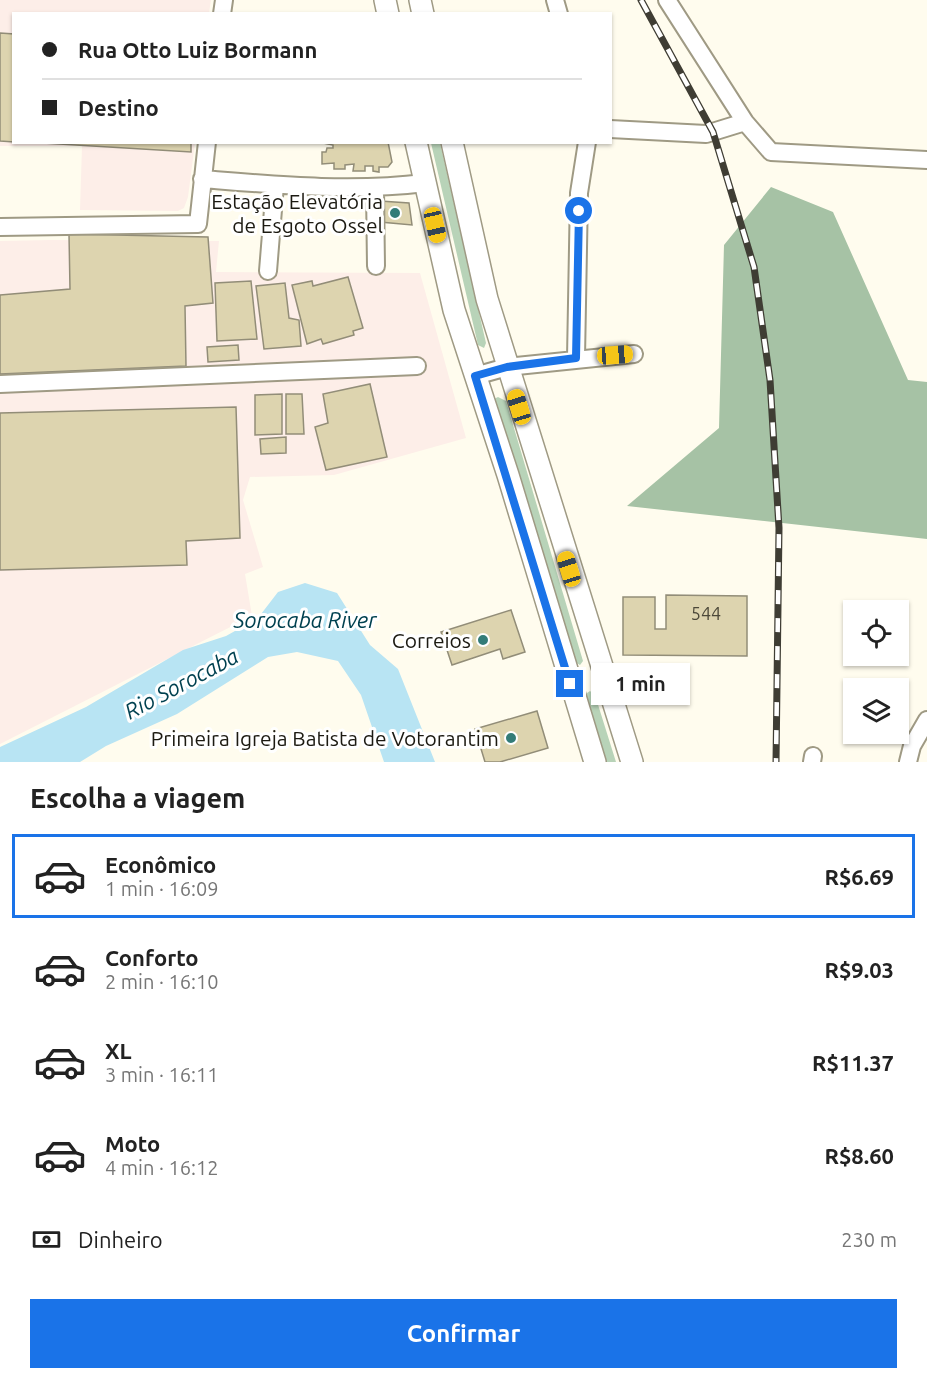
<!DOCTYPE html>
<html lang="pt">
<meta charset="utf-8">
<style>
body{margin:0;font-family:Ubuntu,sans-serif;background:#f6f6f6;color:#222;height:100vh;display:flex;flex-direction:column;font-size:22px;white-space:nowrap}
*{box-sizing:border-box;margin:0}
p{font-size:20px;color:#767676}
.icon{flex:none;width:33px;height:33px;fill:none;stroke:currentColor;stroke-width:2;stroke-linecap:round;stroke-linejoin:round}
.map{position:relative;height:762px;overflow:hidden}
.sheet{display:flex;flex-direction:column;background:#fff;flex:1}
.sheet>*{flex:none}
.banner{position:absolute;left:12px;top:12px;width:600px;height:132px;border-radius:0px;box-shadow:0 2px 4px #0004;display:grid;align-content:center;height:132px;padding:0 30px;background:#fff}
.tools{position:absolute;left:843px;top:600px;display:grid;gap:12px}
.tools a{display:grid;place-items:center;width:66px;height:66px;border-radius:0px;background:#fff;box-shadow:0 2px 4px #0004;font-size:30px}
.end{position:absolute;width:27px;height:27px;margin:-14px;border:8px solid #1a73e8;background:#fff;box-shadow:0 0 0 3px #fff}
.from{border-radius:50%}
.bubble{position:absolute;height:42px;border-radius:0px;background:#fff;box-shadow:0 2px 4px #0004;font-size:20px;font-weight:600;line-height:42px;text-align:center}
.car{position:absolute;width:18px;height:36px;margin:-18px -9px;border-radius:8px;box-shadow:0 0 4px 2px #0007;background:linear-gradient(#f5c518 24%,#345 0 40%,#f5c518 0 76%,#345 0 86%,#f5c518 0)}
.banner b{display:flex;align-items:center;gap:21px;height:57px;font-size:22px}
.banner b+b{border-top:2px solid #e0e0e0}
.banner i{width:15px;height:15px;background:#222}
ul{padding:0;list-style:none}
li{display:flex;align-items:center;gap:18px;height:84px;margin:0 12px 9px;padding:0 18px;border:3px solid transparent;border-radius:0px}
li div{flex:1}
li b{display:block;font-size:22px}
li em{font-style:normal;font-weight:600}
li.selected{border-color:#1a73e8}
li>.icon{width:54px;height:54px;stroke-width:1.5}
h2{padding:0 30px;font-size:27px;line-height:72px}
.pay{display:flex;align-items:center;gap:15px;height:66px;padding:0 30px;font-size:22px}
.pay p{margin-inline-start:auto}
.button{display:flex;gap:12px;margin-top:auto;padding:12px 30px}
.button a{flex:1;height:69px;border-radius:0px;background:#1a73e8;color:#fff;font-size:24px;font-weight:600;line-height:69px;text-align:center}
.map>svg:first-child{display:block}
.industrial{fill:#fdeee8}
.green{fill:#b8d3b8}
.forest{fill:#a6c2a5}
.water{fill:#b8e4f3}
.building{fill:#ddd4af;stroke:#928d78;stroke-width:1.5}
.lines{fill:none;stroke-linecap:round;stroke-linejoin:round}
.minor-casing{stroke:#9f9a84;stroke-width:20}
.major-casing{stroke:#9f9a84;stroke-width:24}
.minor{stroke:#fff;stroke-width:16}
.major{stroke:#fff;stroke-width:21}
.rail-casing{stroke:#3f3d34;stroke-width:7}
.rail{stroke:#fff;stroke-width:4.5;stroke-dasharray:14;stroke-linecap:butt}
.route{stroke:#1a73e8;stroke-width:8}
.poi-dot{fill:#337c78;stroke:#fff;stroke-width:2}
.labels{text-anchor:middle;dominant-baseline:central;stroke-width:6;stroke-linejoin:round;paint-order:stroke}
.number-label{font-size:18px;fill:#4c4839}
.poi-label{font-size:21px;fill:#1c1a12;stroke:#fff;text-anchor:end}
.water-label{font-size:22px;font-style:italic;fill:#004150;stroke:#fff}
</style>
<div class="map">
<svg width="927" height="762" viewBox="0 0 927 762">
<rect width="100%" height="100%" fill="#fffcee"/>
<path class="industrial" d="M0,0H211L209,13L14,14V142L195,143L188,197L184,208L178,211L80,210L82,146H0Z
M50,240L219,241L216,272L420,273L466,438L334,475L250,477L243,500L263,567L245,574L252,616L0,744V241Z"/>
<path class="green" d="M431,143H440L486,343L484,348L478,345Z
M498,397L506,401L583,661L580,665L575,662L494,399Z
M590,691L595,695L616,762H604L586,698L587,693Z"/>
<path class="forest" d="M771,187L833,212L908,380L927,382V539L627,506L719,428L724,245Z"/>
<path class="water" d="M305,583L337,593L370,645L398,669L435,762H384L361,695L338,661L297,652L268,657L177,714L106,746L80,762H0V747L86,707L183,650L226,636L258,618L278,592Z"/>
<path class="building" d="M0,33L14,34V142L0,141Z
M26,142H191V152Z
M318,142H388L392,162L388,167H379V172L373,171V166H365V171H353L354,164L345,165V169H334V163L322,164V152H326L327,148H333V145Z
M380,201L409,203L412,225L380,222Z
M69,234L208,237L213,303L185,306L186,366L0,374V295L70,289Z
M348,277L363,328L353,331L354,335L323,344L321,339L307,344L292,285L312,281L313,286Z
M251,281L257,339L217,341L215,283Z
M285,283L289,318L299,320L301,346L264,349L256,286Z
M238,345L239,360L208,362L207,347Z
M370,384L387,457L326,470L315,427L328,423L323,394Z
M282,394V434L255,435V395Z
M286,394H302L304,434H286Z
M236,407L240,538L186,541L187,565L0,570V413Z
M286,437V453L261,454L260,439Z
M666,595L747,596V656L623,655V597H655V629H666Z
M511,610L525,652L503,659L500,649L452,665L441,632Z
M537,711L548,748L500,762H485L475,729Z"/>
<g class="lines">
<g class="minor-casing">
<path id="minor" d="M555,0L559,14
M667,0L745,122L771,152L927,160
M222,14L224,0
M610,129L706,134L745,122
M202,179C277,185 350,192 425,183
M375,189L376,266
M0,227L198,224L207,142
M268,271L275,185
M576,358L579,193L587,142
M475,376L507,367L634,354
M0,384L417,366
M812,762L813,756
M908,762L912,746L927,720"/>
</g>
<g class="major-casing">
<path id="major" d="M385,0L388,14
M420,0L423,14
M416,142L454,310L508,475L595,762
M452,142L487,299L632,762"/>
</g>
<use href="#minor" class="minor"/>
<use href="#major" class="major"/>
<g class="rail-casing">
<path id="rail" d="M641,0L713,132L754,267L770,380L779,528L776,762"/>
</g>
<use href="#rail" class="rail"/>
</g>
<g class="lines">
<path class="route" d="M570,684L475,376L507,367L576,358L579,211"/>
</g>
<g class="poi-dot">
<circle cx="395" cy="213" r="6"/>
<circle cx="483" cy="640" r="6"/>
<circle cx="511" cy="738" r="6"/>
</g>
<g class="labels">
<g class="number-label">
<text x="706" y="613">544</text>
</g>
<g class="poi-label">
<text x="383" y="201">Estação Elevatória<tspan x="383" dy="24">de Esgoto Ossel</tspan></text>
<text x="471" y="640">Correios</text>
<text x="499" y="738">Primeira Igreja Batista de Votorantim</text>
</g>
<g class="water-label">
<text x="305" y="619">Sorocaba River</text>
<text transform="translate(181 683) rotate(-28)">Rio Sorocaba</text>
</g>
</g>
</svg>
<div class="tools">
<a><svg class="icon" aria-label="locate" viewBox="0 0 24 24"><circle cx="12" cy="12" r="6"/><path d="M12 2v4M12 18v4M2 12h4M18 12h4"/></svg></a>
<a><svg class="icon" aria-label="layers" viewBox="0 0 24 24"><path d="M12 4l9 5-9 5-9-5zM3 14l9 5 9-5"/></svg></a>
</div>
<i class="end from" style="left:579px;top:211px"></i>
<i class="end" style="left:570px;top:684px"></i>
<div class="bubble" style="left:591px;top:663px;width:99px">1 min</div>
<i class="car" style="left:435px;top:225px;rotate:167deg"></i>
<i class="car" style="left:615px;top:355px;rotate:86deg"></i>
<i class="car" style="left:519px;top:407px;rotate:343deg"></i>
<i class="car" style="left:569px;top:569px;rotate:343deg"></i>
<div class="banner">
<b><i class="from"></i>Rua Otto Luiz Bormann</b>
<b><i></i>Destino</b>
</div>
</div>
<section class="sheet">
<h2>Escolha a viagem</h2>
<ul>
<li class="selected"><svg class="icon" aria-label="car" viewBox="0 0 24 24"><path d="M5 17H2v-5l4-1 3-4h7l3 4 3 1v5h-3M9 17h6M6 11h13"/><circle cx="7" cy="17" r="2"/><circle cx="17" cy="17" r="2"/></svg><div><b>Econômico</b><p>1 min · 16:09</p></div><em>R$6.69</em></li>
<li><svg class="icon" aria-label="car" viewBox="0 0 24 24"><path d="M5 17H2v-5l4-1 3-4h7l3 4 3 1v5h-3M9 17h6M6 11h13"/><circle cx="7" cy="17" r="2"/><circle cx="17" cy="17" r="2"/></svg><div><b>Conforto</b><p>2 min · 16:10</p></div><em>R$9.03</em></li>
<li><svg class="icon" aria-label="car" viewBox="0 0 24 24"><path d="M5 17H2v-5l4-1 3-4h7l3 4 3 1v5h-3M9 17h6M6 11h13"/><circle cx="7" cy="17" r="2"/><circle cx="17" cy="17" r="2"/></svg><div><b>XL</b><p>3 min · 16:11</p></div><em>R$11.37</em></li>
<li><svg class="icon" aria-label="car" viewBox="0 0 24 24"><path d="M5 17H2v-5l4-1 3-4h7l3 4 3 1v5h-3M9 17h6M6 11h13"/><circle cx="7" cy="17" r="2"/><circle cx="17" cy="17" r="2"/></svg><div><b>Moto</b><p>4 min · 16:12</p></div><em>R$8.60</em></li>
</ul>
<div class="pay"><svg class="icon" aria-label="cash" viewBox="0 0 24 24"><path d="M3 7h18v10H3z"/><circle cx="12" cy="12" r="2"/></svg>Dinheiro<p>230 m</p></div>
<div class="button"><a>Confirmar</a></div>
</section>
